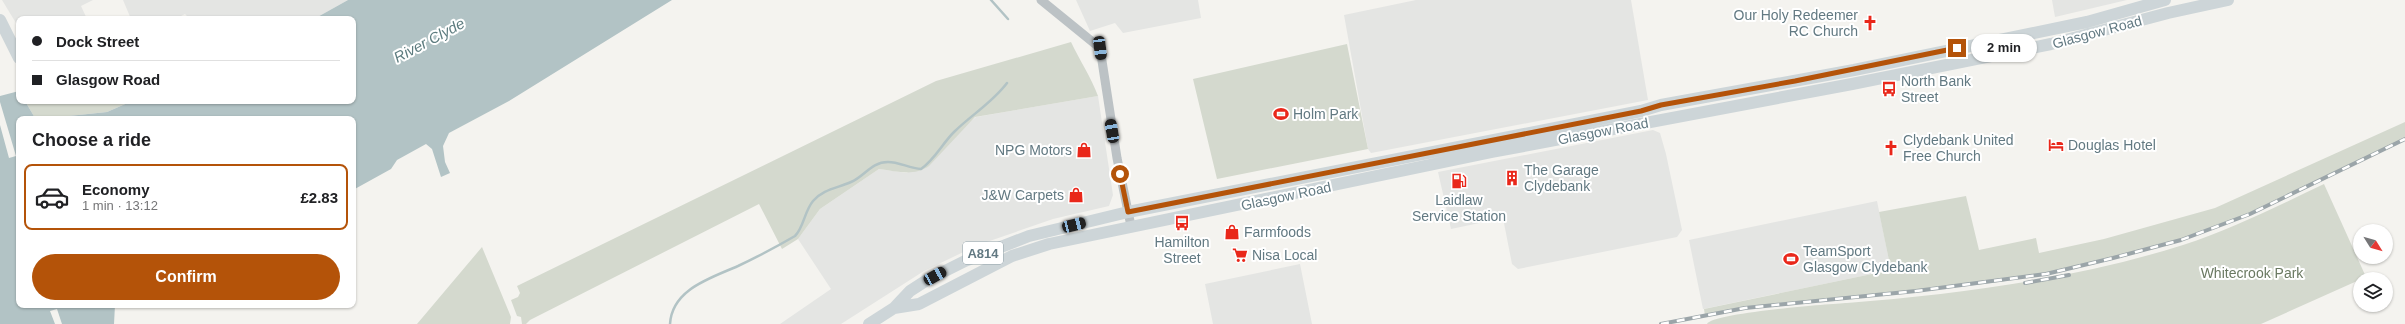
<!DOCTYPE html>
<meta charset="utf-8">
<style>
body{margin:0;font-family:Helvetica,sans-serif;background:#f2f2f2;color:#202124;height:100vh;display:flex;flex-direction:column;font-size:15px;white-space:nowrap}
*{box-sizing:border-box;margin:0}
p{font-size:13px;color:#757577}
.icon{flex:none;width:22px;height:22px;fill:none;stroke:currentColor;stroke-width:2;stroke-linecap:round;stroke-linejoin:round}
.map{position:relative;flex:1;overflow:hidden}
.drawer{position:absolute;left:16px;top:116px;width:340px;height:192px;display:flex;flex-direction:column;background:#fff;border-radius:8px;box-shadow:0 1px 3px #0004}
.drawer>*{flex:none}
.banner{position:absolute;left:16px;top:16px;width:340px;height:88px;border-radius:8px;box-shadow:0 1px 3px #0004;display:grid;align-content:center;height:88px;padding:0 16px;background:#fff}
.needle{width:26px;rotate:127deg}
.controls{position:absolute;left:2353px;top:224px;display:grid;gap:8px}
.controls a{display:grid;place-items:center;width:40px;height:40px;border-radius:50%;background:#fff;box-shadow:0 1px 3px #0004;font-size:20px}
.end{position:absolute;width:18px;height:18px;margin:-9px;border:5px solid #b45309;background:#fff;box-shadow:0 0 0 2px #fff}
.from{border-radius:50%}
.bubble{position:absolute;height:28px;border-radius:14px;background:#fff;box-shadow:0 1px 3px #0004;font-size:13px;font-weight:600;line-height:28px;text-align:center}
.car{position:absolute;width:12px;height:24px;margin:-12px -6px;border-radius:5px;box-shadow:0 0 3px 1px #0007;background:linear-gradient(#222 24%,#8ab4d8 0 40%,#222 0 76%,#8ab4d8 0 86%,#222 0)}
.banner b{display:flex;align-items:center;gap:14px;height:38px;font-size:15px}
.banner b+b{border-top:1px solid #e0e0e0}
.banner i{width:10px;height:10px;background:#202124}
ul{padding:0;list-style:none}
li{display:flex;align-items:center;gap:12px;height:66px;margin:0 8px 6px;padding:0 8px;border:2px solid #e0e0e0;border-radius:8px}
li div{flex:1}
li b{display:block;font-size:15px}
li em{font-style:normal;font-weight:600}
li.current{border-color:#b45309}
li>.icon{width:36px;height:36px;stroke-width:1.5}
h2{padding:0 16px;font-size:18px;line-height:48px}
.primary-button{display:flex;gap:8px;margin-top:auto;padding:8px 16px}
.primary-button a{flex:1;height:46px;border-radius:24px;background:#b45309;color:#fff;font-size:16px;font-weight:600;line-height:46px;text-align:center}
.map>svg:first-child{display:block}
.built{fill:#e4e5e3}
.green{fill:#d4d9ce}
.water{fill:#b2c3c5}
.pier{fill:#f4f3ef}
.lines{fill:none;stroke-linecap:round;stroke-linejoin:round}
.stream{stroke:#b2c3c5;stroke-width:2.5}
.minor{stroke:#bcc2c5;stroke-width:9}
.major{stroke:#cdd5d8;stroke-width:12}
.rail-casing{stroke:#9ba5a9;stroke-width:4}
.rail{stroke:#fff;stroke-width:2.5;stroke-dasharray:8;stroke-linecap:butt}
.route{stroke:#b45309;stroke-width:5}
.labels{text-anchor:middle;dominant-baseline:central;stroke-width:4;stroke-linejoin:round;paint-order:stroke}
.shield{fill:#fff;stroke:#91a1a8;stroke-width:1}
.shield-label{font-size:13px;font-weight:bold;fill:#627982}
.poi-label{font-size:14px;fill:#627982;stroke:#fff;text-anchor:start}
.street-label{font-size:14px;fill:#627982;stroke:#fff}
.park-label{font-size:14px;fill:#6a7961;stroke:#fff}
.water-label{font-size:15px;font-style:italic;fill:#5d7c7f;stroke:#fff}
</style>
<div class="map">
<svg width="2405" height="324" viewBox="0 0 2405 324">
<rect width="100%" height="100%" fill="#f4f3ef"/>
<path class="built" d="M2,0H93L81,6L87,19H19V28Z
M123,0H348L314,19H190L185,14L175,19H131Z
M1076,0H1198L1201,18L1123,33L1115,23L1090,31Z
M1416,0H1631L1648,100L1371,153L1368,149L1344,15Z
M2052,0H2127L2055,17Z
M1098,96L1113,195L1109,206L1053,219L978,245L924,271L841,324H780L831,289L798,239L820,209L879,169L907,173L976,117Z
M1653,130L1660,133L1666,154L1682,230L1677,237L1518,269L1512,264L1503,218L1451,229L1438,172Z
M1877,201L1891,270L1703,309L1689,240Z
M1300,264L1312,324H1213L1205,284Z"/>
<path class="green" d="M1071,42C1080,61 1091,77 1098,96L975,117L929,166C913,177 897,171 879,169L820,209L798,239L782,249L759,204L530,320L526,324H522L521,317L517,316L511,300L518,297L520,293L517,286L936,81Z
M1347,44L1368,149L1217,179L1193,79Z
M25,101H132L107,112L40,119L35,118Z
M2405,122V139C2354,164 2303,192 2250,214C2186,242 2115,261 2046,274C1934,296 1817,293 1705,316L1704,309L1891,270L1879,212L1966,196L1979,250L2036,238L2039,253L2104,239L2215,208Z
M2324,184L2366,277L2261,324H1707C1713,313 1828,304 1847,303C1960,294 2075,279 2183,245C2232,229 2278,206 2324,184Z
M482,247L511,317L510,324H417Z"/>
<path class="water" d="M348,0H672L509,101L449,133L443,146L445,162L450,173L441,177L432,149L426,144L397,160L391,169L353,190V119H40L107,112L132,101H353V19H314Z
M19,91V101H25L35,118L40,119H19V305H115L114,324H0V96Z"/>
<path class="pier" d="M0,102L16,156L9,158L0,125Z
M57,309L62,324H55L50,311Z"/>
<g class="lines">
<path class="stream" d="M991,0L1008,19
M670,324C672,289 711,278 738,266C757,257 776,247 795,236C804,227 804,212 813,201C823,189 838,188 851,182C865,176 871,162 888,162C899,162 909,168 921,169C935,159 942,144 954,132C971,115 992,103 1007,83"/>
<path class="minor" d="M1041,0L1100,48L1117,158L1131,226"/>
<path class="major" d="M0,20L19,58
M894,308L919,304L1012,256L1049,244L1492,152L1852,84L2051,44L2168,13L2228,0
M869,324L894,308L910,291L927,280L965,261L1029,236L1128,212L1641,111L1661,105L1854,70L2087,22L2165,0"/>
<g class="rail-casing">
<path id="rail" d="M2025,283L2069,275
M1661,324L1745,308L1916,291L2046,274L2113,258L2181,240L2250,214L2405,139"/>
</g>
<use href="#rail" class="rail"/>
</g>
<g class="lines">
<path class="route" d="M1120,174L1128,212L1641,111L1661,105L1795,81L1957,48"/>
</g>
<defs>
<g id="church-bare" transform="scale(1.2)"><path d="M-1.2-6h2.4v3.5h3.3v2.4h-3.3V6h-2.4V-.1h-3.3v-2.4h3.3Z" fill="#e9271a" stroke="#fff" stroke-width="2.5" paint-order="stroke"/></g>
<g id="bus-bare" transform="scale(1.2)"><path d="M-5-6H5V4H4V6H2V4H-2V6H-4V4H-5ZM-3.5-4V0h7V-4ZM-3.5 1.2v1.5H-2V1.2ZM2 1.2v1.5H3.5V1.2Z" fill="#e9271a" stroke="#fff" stroke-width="2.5" paint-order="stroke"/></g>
<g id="stadium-bare" transform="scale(1.2)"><path d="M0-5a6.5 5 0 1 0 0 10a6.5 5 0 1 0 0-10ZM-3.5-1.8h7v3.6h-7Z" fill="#e9271a" stroke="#fff" stroke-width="2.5" paint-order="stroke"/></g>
<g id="hotel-bare" transform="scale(1.2)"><path d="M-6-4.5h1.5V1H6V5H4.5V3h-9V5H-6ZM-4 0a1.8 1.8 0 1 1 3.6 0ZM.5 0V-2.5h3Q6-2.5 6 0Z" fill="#e9271a" stroke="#fff" stroke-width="2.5" paint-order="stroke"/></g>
<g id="shop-bare" transform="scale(1.2)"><path d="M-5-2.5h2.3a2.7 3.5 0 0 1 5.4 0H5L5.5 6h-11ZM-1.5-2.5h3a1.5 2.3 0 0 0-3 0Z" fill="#e9271a" stroke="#fff" stroke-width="2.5" paint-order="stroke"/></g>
<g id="building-bare" transform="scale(1.2)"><path d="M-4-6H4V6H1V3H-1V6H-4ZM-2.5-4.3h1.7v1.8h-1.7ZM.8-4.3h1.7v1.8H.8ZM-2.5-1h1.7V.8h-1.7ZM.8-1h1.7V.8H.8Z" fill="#e9271a" stroke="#fff" stroke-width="2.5" paint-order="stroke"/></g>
<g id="fuel-bare" transform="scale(1.2)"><path d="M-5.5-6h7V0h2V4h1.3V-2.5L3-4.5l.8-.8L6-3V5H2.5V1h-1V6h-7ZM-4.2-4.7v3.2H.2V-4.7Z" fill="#e9271a" stroke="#fff" stroke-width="2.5" paint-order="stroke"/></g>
<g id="supermarket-bare" transform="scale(1.2)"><path d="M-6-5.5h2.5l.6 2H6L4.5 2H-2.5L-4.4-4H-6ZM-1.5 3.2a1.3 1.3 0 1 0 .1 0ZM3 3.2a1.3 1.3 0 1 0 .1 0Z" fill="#e9271a" stroke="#fff" stroke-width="2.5" paint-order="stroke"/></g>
</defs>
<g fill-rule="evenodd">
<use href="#church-bare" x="1870" y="23"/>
<use href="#bus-bare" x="1889" y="89"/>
<use href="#stadium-bare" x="1281" y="114"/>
<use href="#hotel-bare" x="2056" y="145"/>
<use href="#church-bare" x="1891" y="148"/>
<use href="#shop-bare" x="1084" y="150"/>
<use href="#building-bare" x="1512" y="178"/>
<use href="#fuel-bare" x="1459" y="181"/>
<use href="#shop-bare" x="1076" y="195"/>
<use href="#bus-bare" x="1182" y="223"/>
<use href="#shop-bare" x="1232" y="232"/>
<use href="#supermarket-bare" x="1240" y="255"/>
<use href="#stadium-bare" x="1791" y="259"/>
</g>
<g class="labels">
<rect class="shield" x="963" y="242" width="40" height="22" rx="3"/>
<g class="shield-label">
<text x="983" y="253">A814</text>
</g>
<g class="poi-label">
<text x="1858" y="15" text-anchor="end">Our Holy Redeemer<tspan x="1858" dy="16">RC Church</tspan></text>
<text x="1901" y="81">North Bank<tspan x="1901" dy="16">Street</tspan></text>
<text x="1293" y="114">Holm Park</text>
<text x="1903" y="140">Clydebank United<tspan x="1903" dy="16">Free Church</tspan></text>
<text x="2068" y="145">Douglas Hotel</text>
<text x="1072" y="150" text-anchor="end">NPG Motors</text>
<text x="1524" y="170">The Garage<tspan x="1524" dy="16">Clydebank</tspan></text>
<text x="1064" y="195" text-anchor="end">J&amp;W Carpets</text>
<text x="1459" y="200" text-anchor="middle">Laidlaw<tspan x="1459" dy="16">Service Station</tspan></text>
<text x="1244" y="232">Farmfoods</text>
<text x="1182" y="242" text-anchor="middle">Hamilton<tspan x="1182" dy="16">Street</tspan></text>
<text x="1803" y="251">TeamSport<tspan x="1803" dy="16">Glasgow Clydebank</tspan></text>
<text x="1252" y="255">Nisa Local</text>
</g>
<g class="street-label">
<text transform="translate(2097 32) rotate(-15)">Glasgow Road</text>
<text transform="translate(1603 131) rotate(-11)">Glasgow Road</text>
<text transform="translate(1286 196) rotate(-12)">Glasgow Road</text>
</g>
<g class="park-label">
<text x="2252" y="273">Whitecrook Park</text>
</g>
<g class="water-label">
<text transform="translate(429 40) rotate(-28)">River Clyde</text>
</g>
</g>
</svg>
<div class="controls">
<a><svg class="needle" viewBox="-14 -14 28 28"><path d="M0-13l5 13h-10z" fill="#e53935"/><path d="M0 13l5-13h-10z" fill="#757577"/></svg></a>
<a><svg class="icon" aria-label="layers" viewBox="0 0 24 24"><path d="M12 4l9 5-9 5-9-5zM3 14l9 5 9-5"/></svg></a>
</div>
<i class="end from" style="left:1120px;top:174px"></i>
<i class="end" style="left:1957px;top:48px"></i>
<div class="bubble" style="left:1971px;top:34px;width:66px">2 min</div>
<i class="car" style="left:1100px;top:48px;rotate:173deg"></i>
<i class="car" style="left:1112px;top:131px;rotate:350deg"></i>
<i class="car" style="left:1074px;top:225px;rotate:76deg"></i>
<i class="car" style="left:935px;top:276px;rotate:61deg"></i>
<div class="banner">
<b><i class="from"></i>Dock Street</b>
<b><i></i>Glasgow Road</b>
</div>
<section class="drawer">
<h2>Choose a ride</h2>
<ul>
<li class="current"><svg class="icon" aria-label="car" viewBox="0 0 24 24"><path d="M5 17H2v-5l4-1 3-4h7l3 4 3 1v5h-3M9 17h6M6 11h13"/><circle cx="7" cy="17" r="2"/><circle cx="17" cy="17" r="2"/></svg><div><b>Economy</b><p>1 min · 13:12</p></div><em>£2.83</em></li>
</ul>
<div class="primary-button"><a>Confirm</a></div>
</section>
</div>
